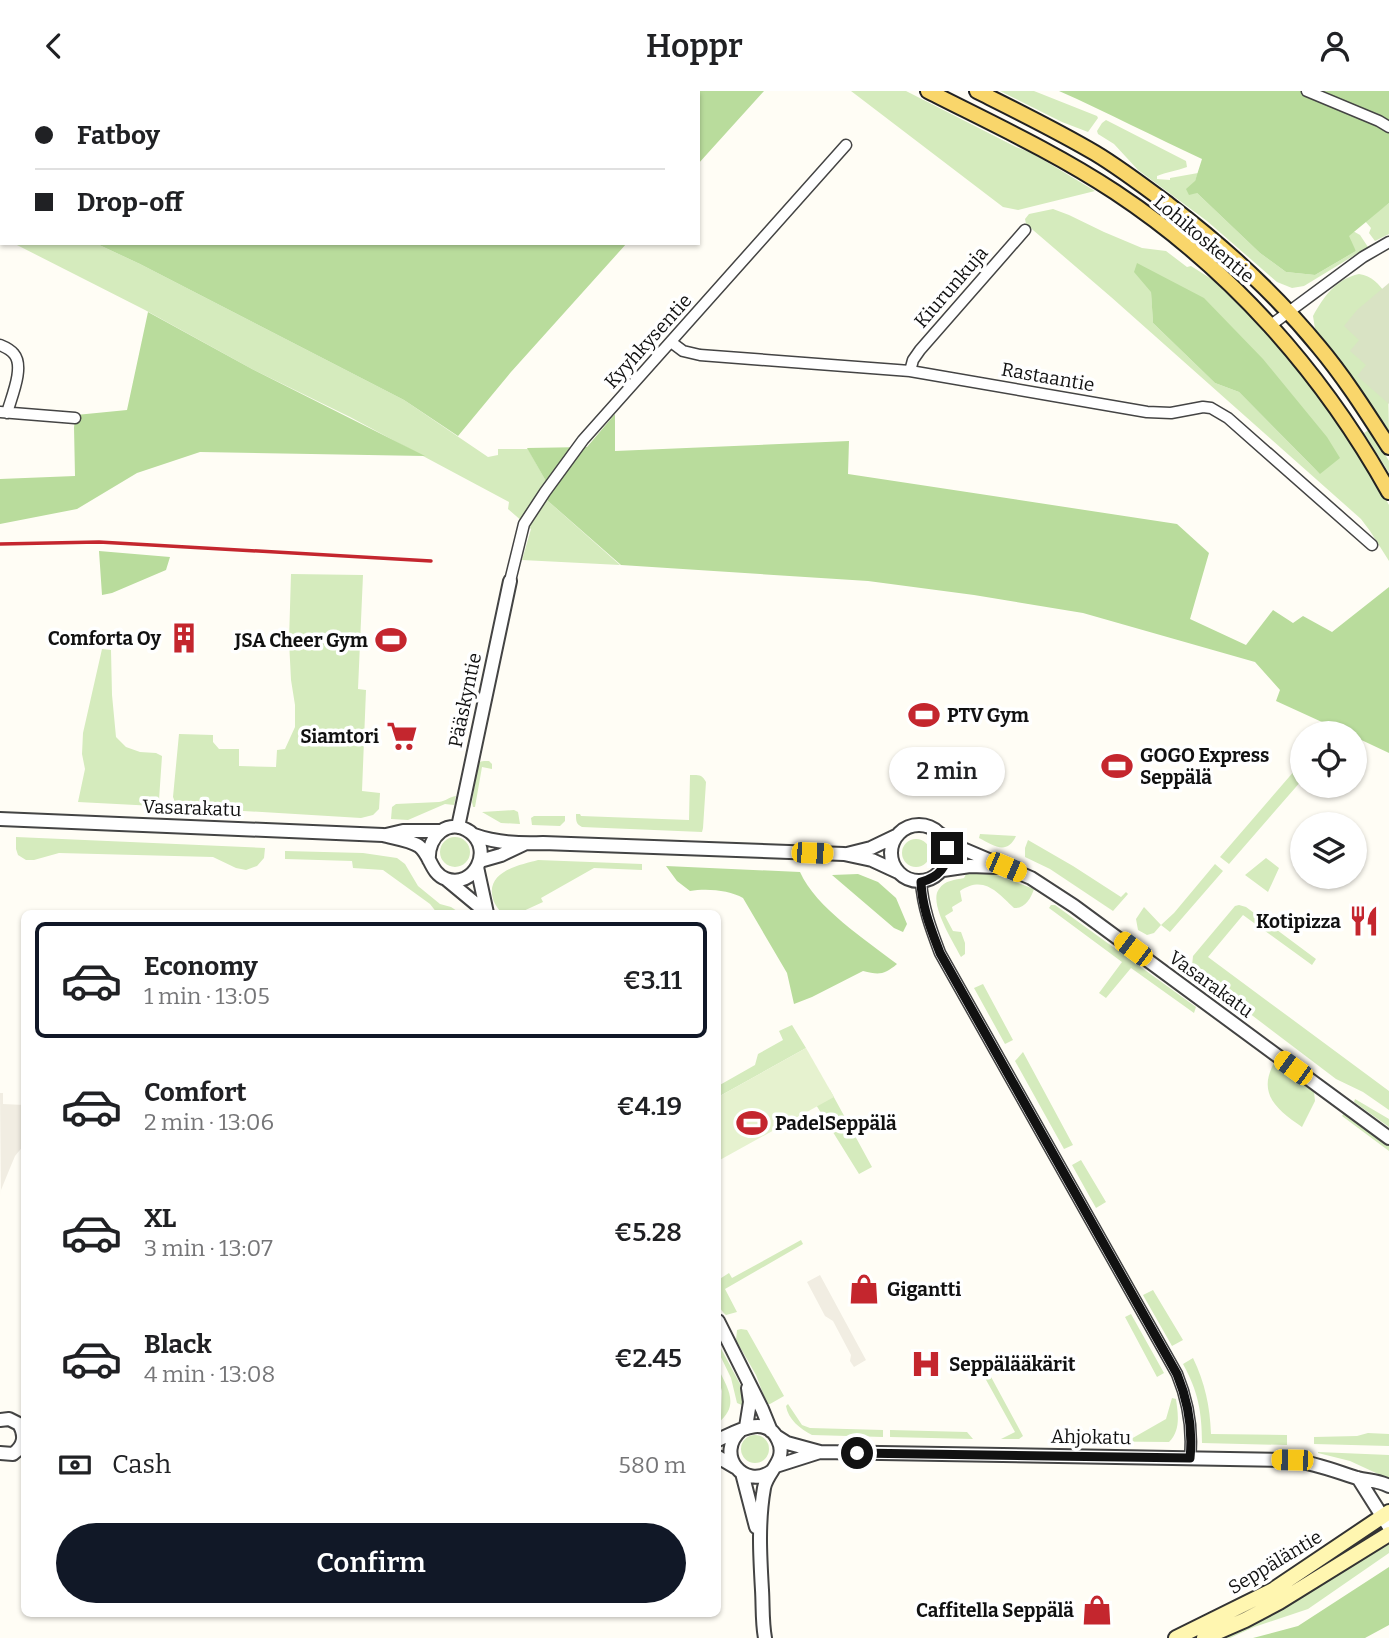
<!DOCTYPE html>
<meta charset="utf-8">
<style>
body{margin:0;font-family:Bitter,serif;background:#f6f6f6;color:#202124;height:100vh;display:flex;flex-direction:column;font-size:26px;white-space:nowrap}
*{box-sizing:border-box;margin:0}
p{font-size:23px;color:#757577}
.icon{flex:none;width:38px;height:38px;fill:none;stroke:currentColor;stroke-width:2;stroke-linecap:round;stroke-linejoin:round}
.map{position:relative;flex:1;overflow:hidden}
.side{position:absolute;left:21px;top:819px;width:700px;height:707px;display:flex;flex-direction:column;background:#fff;border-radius:10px;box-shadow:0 2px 5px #0004}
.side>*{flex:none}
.hud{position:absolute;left:0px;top:0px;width:700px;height:154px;box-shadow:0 2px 5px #0004;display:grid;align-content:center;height:154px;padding:0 35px;background:#fff}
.fabs{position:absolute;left:1290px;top:630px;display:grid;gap:14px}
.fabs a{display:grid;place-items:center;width:77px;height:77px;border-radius:50%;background:#fff;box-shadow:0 2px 5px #0004;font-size:35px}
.end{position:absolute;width:32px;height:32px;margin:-16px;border:9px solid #111;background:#fff;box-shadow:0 0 0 4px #fff}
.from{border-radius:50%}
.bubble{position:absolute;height:49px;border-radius:24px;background:#fff;box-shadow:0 2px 5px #0004;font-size:23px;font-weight:600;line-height:49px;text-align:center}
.car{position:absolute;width:21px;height:42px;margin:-21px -10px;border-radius:9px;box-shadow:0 0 5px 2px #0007;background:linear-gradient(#f5c518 24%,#345 0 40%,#f5c518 0 76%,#345 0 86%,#f5c518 0)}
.hud b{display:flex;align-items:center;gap:24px;height:66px;font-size:26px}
.hud b+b{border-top:2px solid #e0e0e0}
.hud i{width:18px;height:18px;background:#202124}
ul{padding:12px 0 0;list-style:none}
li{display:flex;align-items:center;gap:21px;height:116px;margin:0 14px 10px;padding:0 21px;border:4px solid transparent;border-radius:10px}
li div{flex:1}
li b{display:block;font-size:26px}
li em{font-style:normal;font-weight:600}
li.on{border-color:#111827}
li>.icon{width:63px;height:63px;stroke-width:1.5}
.pay{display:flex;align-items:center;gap:18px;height:77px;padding:0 35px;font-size:26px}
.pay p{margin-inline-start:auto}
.action{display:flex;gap:14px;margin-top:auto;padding:14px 35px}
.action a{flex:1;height:80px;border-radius:42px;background:#111827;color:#fff;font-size:28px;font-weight:600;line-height:80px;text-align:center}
header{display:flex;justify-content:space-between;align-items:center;height:91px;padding:0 35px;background:#fff;font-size:32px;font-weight:600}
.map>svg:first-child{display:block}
.green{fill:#d5ebbd;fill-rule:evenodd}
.forest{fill:#b9dc9c}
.cemetery{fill:#d9e3c4}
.pitch{fill:#e6f2cf}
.plaza{fill:#f1ede2}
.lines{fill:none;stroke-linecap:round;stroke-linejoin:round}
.minor-casing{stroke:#444;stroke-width:13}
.tertiary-casing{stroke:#444;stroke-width:16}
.secondary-casing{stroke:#333;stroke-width:18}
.primary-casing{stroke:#222;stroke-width:18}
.minor{stroke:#fff;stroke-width:10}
.tertiary{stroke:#fff;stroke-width:12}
.secondary{stroke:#fff6b0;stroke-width:14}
.primary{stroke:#f9d66b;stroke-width:14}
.rail{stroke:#c4262e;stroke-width:3.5}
.route{stroke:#111;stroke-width:9}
.labels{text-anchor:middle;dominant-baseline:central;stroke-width:7;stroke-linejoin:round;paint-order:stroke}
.street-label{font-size:19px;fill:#111;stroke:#fff}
.poi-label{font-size:19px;font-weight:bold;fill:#111;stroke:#fff;text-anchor:end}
</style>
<header><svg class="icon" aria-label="back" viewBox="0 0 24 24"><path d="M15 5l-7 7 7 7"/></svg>Hoppr<svg class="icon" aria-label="person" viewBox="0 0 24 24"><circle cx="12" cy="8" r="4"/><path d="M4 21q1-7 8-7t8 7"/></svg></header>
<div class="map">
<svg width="1389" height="1547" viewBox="0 0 1389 1547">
<rect width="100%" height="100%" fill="#fffdf5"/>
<path class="green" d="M851,0H906L1016,56L1032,62L1095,100L1018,119L1003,116Z
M1000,0H1034L1097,25L1098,27L1088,41L1062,31Z
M1106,29L1186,70L1187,76C1177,80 1166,81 1157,85V88L1170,89V87L1198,82L1195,90L1197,102L1260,162L1286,181L1315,184L1356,160L1348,145L1353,140L1360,144L1368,156L1304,195L1292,197L1277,191L1207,130L1138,79L1114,53L1098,43L1097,40L1102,32Z
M1389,112V143L1375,150L1369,142L1371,137L1365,130Z
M1053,118L1069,124L1104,141L1142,157L1166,160L1187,176L1191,175L1213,189L1264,239L1290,269L1330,320L1365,372L1389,414V470L1370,440L1361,428L1111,206L1026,133L1025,128L1029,123ZM1151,200L1320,383L1239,301L1215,292L1153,232Z
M13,152H95L140,173L404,309L488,366L498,364V358H528L547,392L548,410L620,474L522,469L531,438L508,418L509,411L350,326L252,278L145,219Z
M1359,183C1372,185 1379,193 1386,203L1389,340L1339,268L1315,238L1313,225C1324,205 1336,188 1359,183Z
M1370,338L1389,370V382L1364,342Z
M291,483L363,484L358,598L366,599L362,700L380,702L379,718L373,724L361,727L177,716L173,706L179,643L213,644V651L219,658H239V675L276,676L277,659L285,658L295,636V614L291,589L289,550Z
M102,558L111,559L112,604L116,646L126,656L140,661L156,662L162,665L159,709L155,715L78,711L85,678L82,663L83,642Z
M484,670H489L492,673V678L482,676L475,716H473L472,711L478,671Z
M1302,671V689L1229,773L1220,766Z
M690,684C698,684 702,683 706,691L703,737L702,741L582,736C576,733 576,730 576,723H580L581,725L689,729Z
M456,705L454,714L445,713L408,729L391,728L392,716L396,713L439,711C446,710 449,706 456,705Z
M514,719L518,721L520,733L501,732L482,721Z
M534,725H565V730L560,735L532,734L531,727Z
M980,743L1016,745C1007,765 993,754 979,747Z
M16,746L265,757L264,767L257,775L246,779L236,777L213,766L59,762L34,769H26L18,764L16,758Z
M440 761a15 15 0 1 1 30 0a15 15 0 1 1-30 0Z
M902 762a14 14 0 1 1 28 0a14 14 0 1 1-28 0Z
M1028,749L1073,775L1121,806L1126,801L1128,803L1113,820L1050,778L1025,766V757Z
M285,760L363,762L397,767L405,773L418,795L440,813L451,816L460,822H437L430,813L383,779L353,777L352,770L285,768Z
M1266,767L1279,777L1268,801L1245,784Z
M538,769L642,773V779L594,777L541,807L543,811L519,822H501C499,818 494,813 493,808C485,780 520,774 538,769Z
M1215,773L1223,780L1170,841L1161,834L1154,842L1147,844L1138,839L1136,828L1144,816L1161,834L1174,822Z
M977,780L991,782L1034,798C1031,807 1025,818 1014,817C997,801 984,784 960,800L962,810L952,816L953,820L945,825L953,840L961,841L965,852V863L961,866C954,852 928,812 939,798C945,789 955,789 964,787L967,781Z
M1051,814H1055L1196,916L1194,922L1131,877L1106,907L1099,902L1122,871L1049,817Z
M1239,814L1246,816L1316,868L1312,874L1243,824L1208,866L1389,1000V1019L1363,1001L1336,988L1195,881L1192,875L1193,865L1235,815Z
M983,893L1013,949L1005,953L974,897Z
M792,934L806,957L718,1006V995L755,974L758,963L783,949L779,940Z
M1023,961L1073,1054L1064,1058L1015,970Z
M1274,972L1314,1001L1315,1010L1302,1036C1277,1019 1257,1003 1274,972Z
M830,999L872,1076L859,1083L813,1009Z
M1355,1008L1389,1028V1036L1354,1011Z
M1344,1022L1389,1055V1060L1342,1025Z
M1081,1069L1106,1111L1096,1117L1072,1074Z
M801,1149L803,1153L725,1198L737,1221L726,1224C715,1215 717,1203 718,1189L729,1182L732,1187Z
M1153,1199L1183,1249L1172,1255L1143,1204Z
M1131,1223L1164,1282L1157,1286L1125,1226Z
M741,1238L747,1239L784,1305L770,1313H767L756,1284L736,1249L737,1239Z
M718,1252L740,1293L744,1315L737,1312L731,1287L718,1260Z
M1193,1267C1205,1292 1210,1315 1211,1343L1287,1344V1354L1202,1352C1202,1321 1198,1300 1183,1273Z
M718,1277C728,1298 740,1314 718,1332V1327L721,1324L722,1300L718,1287Z
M990,1284L1023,1345L1019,1348H1001L1015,1341L985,1287Z
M1172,1307L1176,1308C1178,1323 1181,1339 1169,1351L1053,1350V1346L1131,1348L1166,1328Z
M788,1313L802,1334L810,1337L883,1339V1346L812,1344C800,1338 788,1328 786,1315Z
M890,1339L967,1341L973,1348L890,1346Z
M1368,1342L1389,1343V1355L1314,1353V1346L1357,1345Z
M741 1358a14 14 0 1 1 28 0a14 14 0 1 1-28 0Z
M1318,1361L1389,1364V1388L1350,1370L1318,1362Z
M1389,1449V1462L1308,1518L1254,1536L1230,1547H1216Z"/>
<path class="forest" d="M54,0H176L175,2H56Z
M236,0H372V2H236Z
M496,0H764L698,73V2H495Z
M1059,0H1389V112L1349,145L1356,160L1315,184L1286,181L1260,162L1197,102L1189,104L1186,98L1195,90L1202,68C1154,46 1107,21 1059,0Z
M95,152H627L511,281L458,345L404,309L140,173Z
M1137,172L1204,207L1263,268L1327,346L1340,367L1320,383L1239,301L1215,292L1153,232L1151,201L1134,181Z
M148,221L252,278L425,365L200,361L137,382L77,418L0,433V388L75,385L74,336L76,324L127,319Z
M615,323V360L849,350L848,383L1177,433L1209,462L1190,528L1246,554L1273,519L1293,532L1303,525L1332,541L1389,496V662L1355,646L1354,642H1346L1276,610L1280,599L1255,571L1083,522L974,504L868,490L621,474L548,410L547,392L527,357L587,356Z
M99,460L170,466L166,479L112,502L102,504Z
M666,775L800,781C816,817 866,849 897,873C884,884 879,884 863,880L812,906L794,913L787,882L743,807C730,799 706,797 690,800L677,790Z
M858,783L878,791L896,807L907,833L903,841L894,837L832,784Z
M1389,1476V1534L1365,1547H1253L1298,1535Z"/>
<path class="cemetery" d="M1389,192V313L1357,285L1366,274L1350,260L1359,249L1344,235L1357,219Z"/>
<path class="pitch" d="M806,957L834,1006L718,1070V1006Z"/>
<path class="plaza" d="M0,1002H3V1013L24,1014V1054L15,1065L10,1077L1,1099V1108Z
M820,1184L866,1269L854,1276L850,1270L851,1264L833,1230L825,1225L807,1191Z"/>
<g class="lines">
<g class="minor-casing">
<path id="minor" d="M1307,0L1379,30L1389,36
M1271,234L1363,166L1389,151
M671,251L683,260L700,264L910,280L1147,321L1171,322L1203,316L1211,317L1228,327L1372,454
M0,254C5,256 11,259 14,263C25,276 11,307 7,322
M910,280L913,269L920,259L1025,139
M0,321L75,327
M510,490L524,433L545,401L583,349L846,54
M921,791C923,817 931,838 940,862L1177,1283C1188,1310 1193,1338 1190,1367"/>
</g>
<g class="tertiary-casing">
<path id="tertiary" d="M0,728L383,744C394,747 410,749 419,755C431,764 430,782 446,788C474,798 494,759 470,741C449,726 427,745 429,769
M891 762a28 28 0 1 1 56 0a28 28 0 1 1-56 0Z
M458,736L510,490
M940,743L963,758L1031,787L1074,815L1389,1047
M386,744L403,740H441
M474,744C496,752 520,753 543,752L844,763L872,769L898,781
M847,763L871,757L896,745
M480,770L501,764L524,753
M477,776L487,822
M943,779L970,775L998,776
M446,788L487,822
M718,1230L762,1318L771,1340
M0,1329L9,1328L19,1333C26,1345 24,1355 13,1363L0,1362
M746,1336L750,1311L748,1297
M741,1339C714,1363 744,1400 772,1380
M776,1345L787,1352L820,1361L1292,1369C1315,1372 1335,1380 1357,1387C1368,1390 1378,1389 1389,1395
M718,1349C736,1341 766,1322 778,1349C788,1369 767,1380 764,1397C758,1431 760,1465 762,1499C763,1515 762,1531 765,1547
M718,1366L735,1376
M776,1375L820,1361
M742,1382L756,1436
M1358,1387L1389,1436"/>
</g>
<g class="secondary-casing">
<path id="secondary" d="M1176,1547L1273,1499L1389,1421
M1204,1547L1245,1529L1279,1511L1389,1443"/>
</g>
<g class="primary-casing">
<path id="primary" d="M928,0C991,32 1056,62 1115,101C1230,177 1322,281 1389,401
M977,0C1017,20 1056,39 1095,62C1120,77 1145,96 1169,114C1224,156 1275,202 1319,256C1345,287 1367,322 1389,356"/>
</g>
<use href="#minor" class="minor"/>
<use href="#tertiary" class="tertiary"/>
<use href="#secondary" class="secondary"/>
<use href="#primary" class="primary"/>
<path class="rail" d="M0,453L99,451L431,470"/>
</g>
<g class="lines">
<path class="route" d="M857,1362L1190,1367C1193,1338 1188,1310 1177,1283L940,862C931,838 922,817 921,791C939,786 948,776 947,757"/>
</g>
<defs>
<g id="building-bare" transform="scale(2.415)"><path d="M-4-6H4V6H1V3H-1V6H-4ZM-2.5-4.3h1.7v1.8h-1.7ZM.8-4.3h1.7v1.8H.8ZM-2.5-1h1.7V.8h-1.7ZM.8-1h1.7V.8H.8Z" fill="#c4262e" stroke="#fff" stroke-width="2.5" paint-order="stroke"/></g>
<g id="stadium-bare" transform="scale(2.415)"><path d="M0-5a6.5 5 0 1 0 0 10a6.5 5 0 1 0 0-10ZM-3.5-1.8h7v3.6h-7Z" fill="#c4262e" stroke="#fff" stroke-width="2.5" paint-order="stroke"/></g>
<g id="supermarket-bare" transform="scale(2.415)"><path d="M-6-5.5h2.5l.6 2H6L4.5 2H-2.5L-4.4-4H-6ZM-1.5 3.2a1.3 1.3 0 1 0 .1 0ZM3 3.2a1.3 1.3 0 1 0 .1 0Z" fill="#c4262e" stroke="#fff" stroke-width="2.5" paint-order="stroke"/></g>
<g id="restaurant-bare" transform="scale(2.415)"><path d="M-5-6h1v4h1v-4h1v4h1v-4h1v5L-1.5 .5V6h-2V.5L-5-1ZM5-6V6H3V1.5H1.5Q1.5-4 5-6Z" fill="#c4262e" stroke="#fff" stroke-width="2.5" paint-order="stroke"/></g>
<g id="shop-bare" transform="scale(2.415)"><path d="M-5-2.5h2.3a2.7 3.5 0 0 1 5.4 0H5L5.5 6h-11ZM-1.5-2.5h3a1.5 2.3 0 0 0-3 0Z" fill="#c4262e" stroke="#fff" stroke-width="2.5" paint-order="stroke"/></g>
<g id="hospital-bare" transform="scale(2.415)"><path d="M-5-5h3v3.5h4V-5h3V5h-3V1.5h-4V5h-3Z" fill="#c4262e" stroke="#fff" stroke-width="2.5" paint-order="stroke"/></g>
</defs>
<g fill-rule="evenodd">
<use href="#building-bare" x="184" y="547"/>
<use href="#stadium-bare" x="391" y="549"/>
<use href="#stadium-bare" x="924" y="624"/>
<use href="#supermarket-bare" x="402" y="645"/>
<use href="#stadium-bare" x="1117" y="675"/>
<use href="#restaurant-bare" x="1364" y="830"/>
<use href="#stadium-bare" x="752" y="1032"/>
<use href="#shop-bare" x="864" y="1198"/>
<use href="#hospital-bare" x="926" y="1273"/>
<use href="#shop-bare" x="1097" y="1519"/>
</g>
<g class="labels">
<g class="street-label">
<text transform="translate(1204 148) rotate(40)">Lohikoskentie</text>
<text transform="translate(951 196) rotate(-49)">Kiurunkuja</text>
<text transform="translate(648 250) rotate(-48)">Kyyhkysentie</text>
<text transform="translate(1048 286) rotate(10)">Rastaantie</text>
<text transform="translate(465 609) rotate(-78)">Pääskyntie</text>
<text transform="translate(192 717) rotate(2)">Vasarakatu</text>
<text transform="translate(1211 893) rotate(36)">Vasarakatu</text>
<text transform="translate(1091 1346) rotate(1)">Ahjokatu</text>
<text transform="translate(1275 1471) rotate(-31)">Seppäläntie</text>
</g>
<g class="poi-label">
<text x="161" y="547">Comforta Oy</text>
<text x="368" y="549">JSA Cheer Gym</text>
<text x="947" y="624" text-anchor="start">PTV Gym</text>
<text x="379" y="645">Siamtori</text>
<text x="1140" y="664" text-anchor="start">GOGO Express<tspan x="1140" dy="22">Seppälä</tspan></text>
<text x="1341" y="830">Kotipizza</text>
<text x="775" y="1032" text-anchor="start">PadelSeppälä</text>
<text x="887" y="1198" text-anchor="start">Gigantti</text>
<text x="949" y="1273" text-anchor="start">Seppälääkärit</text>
<text x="1074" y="1519">Caffitella Seppälä</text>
</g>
</g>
</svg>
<div class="fabs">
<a><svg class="icon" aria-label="locate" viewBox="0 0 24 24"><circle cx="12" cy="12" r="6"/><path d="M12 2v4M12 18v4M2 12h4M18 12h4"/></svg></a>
<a><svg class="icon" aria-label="layers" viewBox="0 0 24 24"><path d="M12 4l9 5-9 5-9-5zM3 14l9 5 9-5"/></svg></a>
</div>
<i class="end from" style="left:857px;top:1362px"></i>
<i class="end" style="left:947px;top:757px"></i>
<div class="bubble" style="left:889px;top:656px;width:116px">2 min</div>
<i class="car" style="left:812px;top:762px;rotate:92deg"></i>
<i class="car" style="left:1006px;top:776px;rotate:113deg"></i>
<i class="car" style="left:1133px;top:858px;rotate:307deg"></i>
<i class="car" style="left:1293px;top:977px;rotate:306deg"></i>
<i class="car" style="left:1292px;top:1369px;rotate:271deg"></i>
<div class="hud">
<b><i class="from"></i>Fatboy</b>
<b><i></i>Drop-off</b>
</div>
<section class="side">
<ul>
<li class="on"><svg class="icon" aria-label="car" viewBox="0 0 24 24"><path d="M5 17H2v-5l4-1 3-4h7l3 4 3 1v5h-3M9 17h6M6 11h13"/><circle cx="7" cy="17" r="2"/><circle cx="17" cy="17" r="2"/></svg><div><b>Economy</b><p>1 min · 13:05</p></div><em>€3.11</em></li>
<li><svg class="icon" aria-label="car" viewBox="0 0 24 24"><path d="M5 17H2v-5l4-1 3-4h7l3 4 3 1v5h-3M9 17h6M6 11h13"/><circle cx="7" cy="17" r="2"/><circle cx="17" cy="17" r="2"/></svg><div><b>Comfort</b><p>2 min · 13:06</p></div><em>€4.19</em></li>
<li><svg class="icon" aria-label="car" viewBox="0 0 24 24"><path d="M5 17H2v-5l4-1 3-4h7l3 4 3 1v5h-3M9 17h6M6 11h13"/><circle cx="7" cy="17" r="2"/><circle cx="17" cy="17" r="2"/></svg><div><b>XL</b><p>3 min · 13:07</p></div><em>€5.28</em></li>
<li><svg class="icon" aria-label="car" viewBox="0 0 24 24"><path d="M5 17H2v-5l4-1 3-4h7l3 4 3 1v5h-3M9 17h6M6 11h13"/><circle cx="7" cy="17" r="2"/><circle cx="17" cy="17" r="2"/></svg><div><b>Black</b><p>4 min · 13:08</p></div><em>€2.45</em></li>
</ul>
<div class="pay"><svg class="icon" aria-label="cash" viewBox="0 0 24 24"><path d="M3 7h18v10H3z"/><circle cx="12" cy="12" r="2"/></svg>Cash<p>580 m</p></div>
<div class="action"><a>Confirm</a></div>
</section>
</div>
